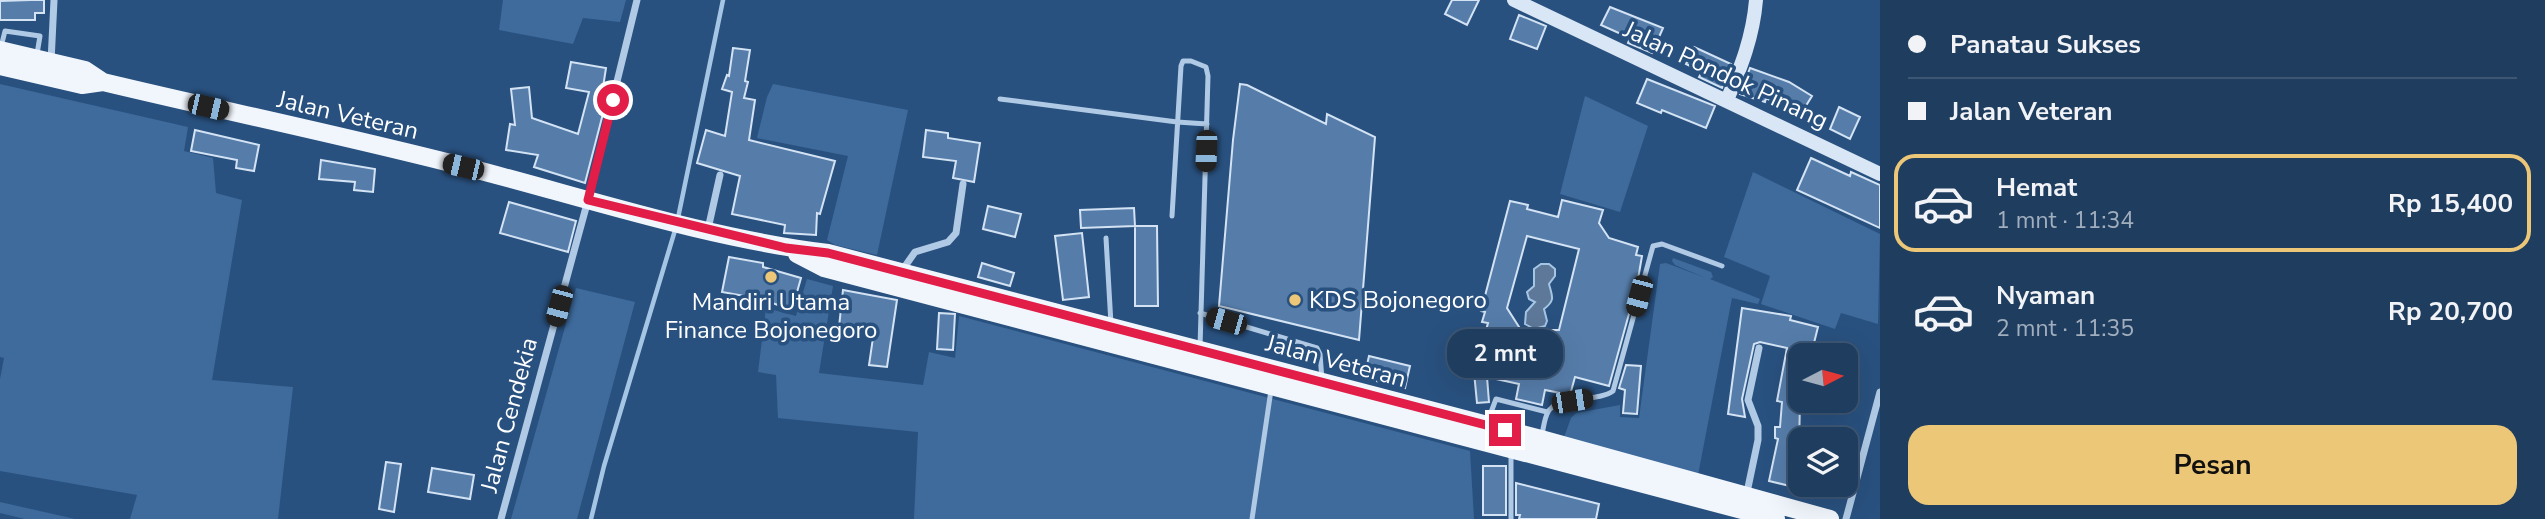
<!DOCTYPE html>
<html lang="id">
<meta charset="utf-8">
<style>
body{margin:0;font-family:"Nunito Sans",sans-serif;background:#2c4868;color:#f1f3f6;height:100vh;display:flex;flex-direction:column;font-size:26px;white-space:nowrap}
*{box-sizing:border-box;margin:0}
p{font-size:23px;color:#a1aebd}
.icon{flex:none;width:38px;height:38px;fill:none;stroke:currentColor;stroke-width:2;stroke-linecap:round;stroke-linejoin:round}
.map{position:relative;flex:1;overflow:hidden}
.sheet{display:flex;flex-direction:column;background:#1f3d5f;width:665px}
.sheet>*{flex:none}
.guide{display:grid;align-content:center;height:154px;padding:0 28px;background:#1f3d5f}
.needle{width:46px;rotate:84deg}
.fabs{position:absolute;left:1788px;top:343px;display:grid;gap:14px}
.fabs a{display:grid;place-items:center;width:70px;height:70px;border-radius:14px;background:#1f3d5f;box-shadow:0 7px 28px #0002,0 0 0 2px #3c5674;font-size:35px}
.end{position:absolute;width:32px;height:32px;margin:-16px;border:9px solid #e11d48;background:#fff;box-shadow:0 0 0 4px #fff}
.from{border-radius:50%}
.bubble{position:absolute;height:49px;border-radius:21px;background:#1f3d5f;box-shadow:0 7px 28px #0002,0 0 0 2px #3c5674;font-size:23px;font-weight:700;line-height:49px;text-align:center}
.car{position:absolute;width:21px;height:42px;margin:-21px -10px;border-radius:9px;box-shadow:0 0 5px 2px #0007;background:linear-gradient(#222 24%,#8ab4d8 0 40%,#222 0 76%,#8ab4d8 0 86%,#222 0)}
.guide b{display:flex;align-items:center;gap:24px;height:66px;font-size:26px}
.guide b+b{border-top:2px solid #3c5674}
.guide i{width:18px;height:18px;background:#f1f3f6}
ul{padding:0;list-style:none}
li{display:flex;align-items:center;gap:21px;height:98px;margin:0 14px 10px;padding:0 14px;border:4px solid transparent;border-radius:21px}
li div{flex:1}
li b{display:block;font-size:26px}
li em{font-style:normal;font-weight:700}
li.active{border-color:#ecc778}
li>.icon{width:63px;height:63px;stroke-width:1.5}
.cta{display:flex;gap:14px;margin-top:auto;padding:14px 28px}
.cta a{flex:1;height:80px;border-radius:21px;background:#ecc778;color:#111;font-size:28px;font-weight:700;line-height:80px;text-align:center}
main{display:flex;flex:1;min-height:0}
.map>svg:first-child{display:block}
.green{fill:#3e6b9c}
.water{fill:#5d7899;stroke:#a5c5e5;stroke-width:2}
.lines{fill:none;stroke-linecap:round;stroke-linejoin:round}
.stream{stroke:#a5c5e5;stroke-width:4.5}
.building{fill:#567daa;stroke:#d3e3f4;stroke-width:2;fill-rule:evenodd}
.lane{stroke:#b0cae5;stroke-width:5}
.street{stroke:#b0cae5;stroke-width:7}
.secondary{stroke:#d9e6f5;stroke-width:14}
.primary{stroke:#f1f6fd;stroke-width:18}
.route{stroke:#e11d48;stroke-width:9}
.poi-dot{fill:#ecc778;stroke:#29517f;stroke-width:2.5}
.labels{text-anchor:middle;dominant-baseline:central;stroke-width:7;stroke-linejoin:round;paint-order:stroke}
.street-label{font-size:24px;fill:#fff;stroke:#29517f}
.poi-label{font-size:24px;fill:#fff;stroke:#29517f;text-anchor:start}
</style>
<main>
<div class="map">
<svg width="1880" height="519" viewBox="0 0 1880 519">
<rect width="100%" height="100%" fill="#29517f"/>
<path class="green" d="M503,0H626L620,22L583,18L573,44L499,30Z
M0,84L188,127L184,151L213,158L216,193L242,200L212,380L293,387L278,519H130L137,495L0,471V379L4,358L0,357Z
M773,84L908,110L877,255L835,245L827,240L848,156L757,138L767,97Z
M1585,96L1648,126L1620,212L1560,194Z
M1753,172L1880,234L1878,324L1841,313L1835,329L1761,304L1770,276L1724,257Z
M1673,258L1711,272L1713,277L1710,279L1760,299L1758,304L1732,298L1698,475L1563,440L1571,418L1576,413L1620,405V417L1639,418L1660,264L1666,263L1706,278L1675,265L1672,261Z
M807,279L833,286L819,373L923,385L929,352L955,358L959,316L1470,451L1474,519H914L918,432L778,418L776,375L758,372L766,308L796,316Z
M576,288L635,302L577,519H511Z
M0,502L75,519H25L0,513Z"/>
<path class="water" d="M1541,264H1549L1555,269V276L1549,284C1552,296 1556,300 1544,309L1547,321L1545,326L1534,329L1525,324L1526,312L1535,302L1529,299L1527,292L1534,286V269Z"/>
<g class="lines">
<path class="stream" d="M678,218L723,0
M591,519L604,466L676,227"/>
</g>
<path class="building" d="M31,0H44V13H35V20H0V1Z
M1452,0H1479L1467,25L1445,14Z
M1610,7L1663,28L1652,53L1628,43L1630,38L1601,25Z
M1519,15L1546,26L1537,49L1510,39Z
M1694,47L1731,64L1722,88L1699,77L1702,72L1686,64Z
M733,48L750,50L745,81L748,82L744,98L755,100L749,140L835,161L820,214L817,213L816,235L784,233L785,225L732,214L740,176L697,163L706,130L725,136L732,92L722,89L727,75L729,76Z
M571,62L606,68L601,100L606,102L585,183L534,167L538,155L506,150L510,124L515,125L511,89L529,87L532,118L578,134L589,92L566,88Z
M1750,68L1789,82L1812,96L1799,117L1766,98L1765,102L1740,94Z
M1647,79L1715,106L1706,128L1662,110L1661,113L1637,103Z
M1240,84L1247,85L1326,124L1327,114L1375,137L1359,340L1219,306L1233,140Z
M1839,107L1860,117L1850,139L1830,129Z
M195,130L259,145L254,171L236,168L237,160L191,151Z
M926,130L948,133V138L980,143L974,182L953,178L956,161L923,157Z
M1811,158L1850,176L1851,172L1880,185V228L1797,190Z
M321,160L375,169L373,192L354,190L355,182L319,179Z
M1562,200L1603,210L1599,223L1609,238L1638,247L1636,255L1642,256L1637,285L1609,386L1575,377L1570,395L1545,390L1542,405L1516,399L1519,384L1487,377L1489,402L1477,403L1474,372L1488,323L1482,322L1485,312L1481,311L1510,201L1528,205L1527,209L1558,217ZM1527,236L1579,249L1559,330H1521L1507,308Z
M509,202L576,221L568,252L500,233Z
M988,206L1021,214L1015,237L983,229Z
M1134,208L1135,226L1081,228L1080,210Z
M1135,226H1157L1158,306H1135Z
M1082,233L1089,297L1063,300L1055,236Z
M729,257L763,263V267L801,278L792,310L761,299L722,292Z
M982,263L1014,273L1010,286L978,277Z
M843,290L897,300L887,367L869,365L874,331L839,327Z
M1742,308L1791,316L1790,320L1818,327L1811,355H1801L1799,447L1790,486L1769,481L1778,439L1775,438V427H1780L1782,402L1777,401L1787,348L1760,342L1754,344L1742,399L1745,417L1728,414Z
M939,313L955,314L953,350L937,349Z
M1369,356L1410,366L1405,388L1364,378Z
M1626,365L1641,366L1637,414L1623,413L1625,390L1619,388Z
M386,462L401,464L394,512L379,509Z
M1483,466H1506V515H1483Z
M432,468L474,475L470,499L428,492Z
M1516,483L1599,504L1596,519H1519L1520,515H1516Z"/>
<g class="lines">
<path class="lane" d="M1,47L5,31L40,36L37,54
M1000,99L1177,122L1207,124
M1172,216L1181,66L1183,61H1191L1206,67L1208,76L1200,347
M1106,238L1111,324
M1200,313L1317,348L1320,354L1322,380
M1487,423L1496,399L1547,412
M1542,436C1543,429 1544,421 1547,414C1555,394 1597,403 1613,391L1653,246L1662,244L1722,266
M1252,519L1271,390
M1511,519V452"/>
<path class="street" d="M51,62L54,0
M708,229L720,175
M901,272L915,252L948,242L956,233L963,184
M1746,497L1758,440V426L1748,400L1759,348
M501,519L588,200L637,0
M1846,519L1880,392"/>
<path class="secondary" d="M1514,0L1880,174
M1727,100C1741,67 1753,37 1756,0"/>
<path class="primary" d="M0,50L85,70L103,82C224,111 346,136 466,167C586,198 706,238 828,253L1541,439L1830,519
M0,66L82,85L103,82
M797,254L824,268L1776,519"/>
</g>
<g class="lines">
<path class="route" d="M613,100L588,200L786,248L828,253L1505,430"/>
</g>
<g class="poi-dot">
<circle cx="771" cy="277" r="7"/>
<circle cx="1295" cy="300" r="7"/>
</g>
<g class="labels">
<g class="street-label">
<text transform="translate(1726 75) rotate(25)">Jalan Pondok Pinang</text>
<text transform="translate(348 115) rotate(13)">Jalan Veteran</text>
<text transform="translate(1336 361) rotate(15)">Jalan Veteran</text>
<text transform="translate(509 415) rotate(-75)">Jalan Cendekia</text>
</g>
<g class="poi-label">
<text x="1309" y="300">KDS Bojonegoro</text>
<text x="771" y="302" text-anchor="middle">Mandiri Utama<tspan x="771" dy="28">Finance Bojonegoro</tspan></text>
</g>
</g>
</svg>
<div class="fabs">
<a><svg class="needle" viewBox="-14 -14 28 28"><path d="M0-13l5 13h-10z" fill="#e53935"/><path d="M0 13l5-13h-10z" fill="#a1aebd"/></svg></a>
<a><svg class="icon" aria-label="layers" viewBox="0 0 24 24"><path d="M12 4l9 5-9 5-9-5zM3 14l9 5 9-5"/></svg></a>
</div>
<i class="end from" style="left:613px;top:100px"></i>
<i class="end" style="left:1505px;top:430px"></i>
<div class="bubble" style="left:1447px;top:329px;width:116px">2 mnt</div>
<i class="car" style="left:208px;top:107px;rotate:103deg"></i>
<i class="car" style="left:1206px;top:151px;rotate:182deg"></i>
<i class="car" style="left:463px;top:167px;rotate:283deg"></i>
<i class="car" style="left:1639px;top:296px;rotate:195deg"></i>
<i class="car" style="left:559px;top:306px;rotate:195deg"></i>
<i class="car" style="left:1226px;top:321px;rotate:286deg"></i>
<i class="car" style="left:1572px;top:401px;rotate:81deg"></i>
</div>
<section class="sheet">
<div class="guide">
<b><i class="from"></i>Panatau Sukses</b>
<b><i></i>Jalan Veteran</b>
</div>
<ul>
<li class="active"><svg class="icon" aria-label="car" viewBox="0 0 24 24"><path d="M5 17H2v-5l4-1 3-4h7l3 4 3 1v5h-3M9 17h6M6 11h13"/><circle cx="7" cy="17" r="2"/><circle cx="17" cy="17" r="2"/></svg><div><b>Hemat</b><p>1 mnt · 11:34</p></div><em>Rp 15,400</em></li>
<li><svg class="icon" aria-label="car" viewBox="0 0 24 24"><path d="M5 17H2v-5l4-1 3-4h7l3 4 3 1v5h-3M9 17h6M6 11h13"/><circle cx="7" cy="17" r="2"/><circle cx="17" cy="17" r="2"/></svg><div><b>Nyaman</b><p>2 mnt · 11:35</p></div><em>Rp 20,700</em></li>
</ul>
<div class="cta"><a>Pesan</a></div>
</section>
</main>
